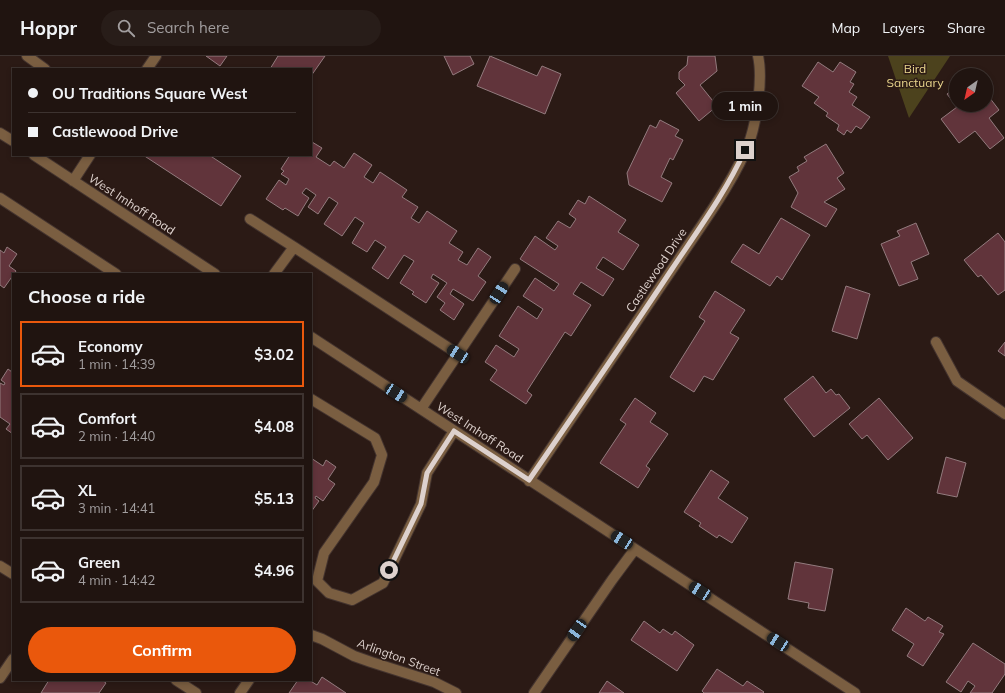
<!DOCTYPE html>
<meta charset="utf-8">
<style>
body{margin:0;font-family:Mulish,sans-serif;background:#281d19;color:#f1f3f6;height:100vh;display:flex;flex-direction:column;font-size:15px;white-space:nowrap}
*{box-sizing:border-box;margin:0}
p{font-size:13px;color:#a29e9f}
.icon{flex:none;width:22px;height:22px;fill:none;stroke:currentColor;stroke-width:2;stroke-linecap:round;stroke-linejoin:round}
.map{position:relative;flex:1;overflow:hidden}
.side{position:absolute;left:12px;top:217px;width:300px;height:408px;display:flex;flex-direction:column;background:#201410;border-radius:0px;box-shadow:0 2px 6px #0003,0 0 0 1px #3d3330}
.side>*{flex:none}
.hud{position:absolute;left:12px;top:12px;width:300px;height:88px;border-radius:0px;box-shadow:0 2px 6px #0003,0 0 0 1px #3d3330;display:grid;align-content:center;height:88px;padding:0 16px;background:#201410}
.needle{width:26px;rotate:214deg}
.fabs{position:absolute;left:949px;top:12px;display:grid;gap:8px}
.fabs a{display:grid;place-items:center;width:44px;height:44px;border-radius:50%;background:#201410;box-shadow:0 2px 6px #0003,0 0 0 1px #3d3330;font-size:20px}
.end{position:absolute;width:18px;height:18px;margin:-9px;border:5px solid #ddd1cd;background:#111;box-shadow:0 0 0 2px #111}
.from{border-radius:50%}
.bubble{position:absolute;height:28px;border-radius:14px;background:#201410;box-shadow:0 2px 6px #0003,0 0 0 1px #3d3330;font-size:13px;font-weight:700;line-height:28px;text-align:center}
.car{position:absolute;width:12px;height:24px;margin:-12px -6px;border-radius:5px;box-shadow:0 0 3px 1px #0007;background:linear-gradient(#222 24%,#8ab4d8 0 40%,#222 0 76%,#8ab4d8 0 86%,#222 0)}
.hud b{display:flex;align-items:center;gap:14px;height:38px;font-size:15px}
.hud b+b{border-top:1px solid #3d3330}
.hud i{width:10px;height:10px;background:#f1f3f6}
ul{padding:0;list-style:none}
li{display:flex;align-items:center;gap:12px;height:66px;margin:0 8px 6px;padding:0 8px;border:2px solid #3d3330;border-radius:0px}
li div{flex:1}
li b{display:block;font-size:15px}
li em{font-style:normal;font-weight:700}
li.selected{border-color:#ea580c}
li>.icon{width:36px;height:36px;stroke-width:1.5}
h2{padding:0 16px;font-size:18px;line-height:48px}
.button{display:flex;gap:8px;margin-top:auto;padding:8px 16px}
.button a{flex:1;height:46px;border-radius:24px;background:#ea580c;color:#fff;font-size:16px;font-weight:700;line-height:46px;text-align:center}
header{display:flex;align-items:center;gap:24px;box-sizing:border-box;height:56px;padding:0 20px;background:#201410;border-bottom:1px solid #3d3330}
header strong{font-size:19px}
nav{display:flex;gap:22px;margin-inline-start:auto;font-size:14px}
.search{width:280px;height:36px;background:#281d19;display:flex;align-items:center;gap:10px;box-sizing:border-box;padding:0 14px;border-radius:22px;color:#a29e9f;font-size:15px}
.map>svg:first-child{display:block}
.green{fill:#4c421d}
.building{fill:#61343b;stroke:#937b7e}
.lines{fill:none;stroke-linecap:round;stroke-linejoin:round}
.minor-casing{stroke:#44342f;stroke-width:12}
.minor{stroke:#7a5e41;stroke-width:10}
.route{stroke:#ddd1cd;stroke-width:5}
.labels{text-anchor:middle;dominant-baseline:central;stroke-width:3;stroke-linejoin:round;paint-order:stroke}
.park-label{font-size:12px;fill:#ead68d;stroke:#2b1a15}
.street-label{font-size:12px;fill:#ddd1cd;stroke:#2b1a15}
</style>
<header>
<strong>Hoppr</strong>
<div class="search"><svg class="icon" aria-label="search" viewBox="0 0 24 24"><circle cx="10" cy="10" r="6"/><path d="M15 15l6 6"/></svg>Search here</div>
<nav><a>Map</a><a>Layers</a><a>Share</a></nav>
</header>
<div class="map">
<svg width="1005" height="637" viewBox="0 0 1005 637">
<rect width="100%" height="100%" fill="#2b1a15"/>
<path class="green" d="M888,0H950L909,62Z"/>
<path class="building" d="M206,0H227L220,10Z
M278,0H325L311,20V13H270Z
M444,0H470L474,8L453,19Z
M490,0L537,20L542,10L561,18L545,58L477,30Z
M688,0H715L717,15L700,29L717,50L699,65L676,37L685,29L679,23V16L687,9Z
M818,6L833,16L840,6L856,16L850,26L854,28L849,36L857,41L852,49L870,61L861,73L856,70L851,77L847,74L844,79L837,74L839,69L826,60L828,57L814,47L819,41L802,30Z
M956,31V49H986V37L999,54L989,62L1004,82L990,93L975,75L959,87L941,63L957,51L947,38Z
M660,64L679,74L675,80L683,84L673,104L670,102L661,121L672,127L662,146L629,129L627,117L650,69L656,72Z
M312,86L322,92L316,101L330,110L334,105L344,112L354,97L372,109L364,121L373,127L380,116L407,134L402,141L418,151L411,162L419,167L427,155L457,175L449,187L463,196L458,204L467,209L478,192L491,201L478,220L486,226L473,245L453,233L450,238L464,248L454,264L440,254L445,247L437,241L447,227L433,218L431,222L439,227L426,247L412,238L414,236L400,227L414,205L404,199L388,223L372,212L386,191L375,184L367,196L352,187L364,167L355,161L342,180L324,168L338,147L329,141L318,158L308,151L316,139L306,132L302,137L309,142L298,160L285,152L283,154L266,143L279,124L286,129L289,123L281,118L284,115L281,113L290,99H311Z
M826,88L844,117L837,122L845,133L824,146L837,153L826,171L791,151L798,137L789,121L799,115L797,111L807,105L804,101Z
M143,99H209L241,120L221,150Z
M589,140L626,164L618,176L639,189L623,214L603,201L596,212L614,223L603,240L581,226L573,238L591,249L571,280L565,276L527,335L532,339L526,348L490,324L497,314L485,306L496,289L514,301L519,293L499,280L518,250L537,263L543,253L523,240L535,222L554,235L559,228L520,203L535,180L555,194L558,190L546,182L558,165L570,172L576,163L569,158L578,144L585,148Z
M781,162L810,179L782,224L777,220L770,230L731,206L743,188L759,198Z
M916,167L929,198L911,206L918,223L899,230L881,188L900,180L897,175Z
M998,177L1005,186V234L998,239L981,219L978,221L964,204Z
M7,191L17,198L9,210L16,215L4,232L0,229V194L4,197Z
M846,230L870,238L857,283L832,275Z
M715,235L745,254L730,277L739,282L713,324L704,320L694,336L670,321L705,265L699,261Z
M1005,286V300L998,295Z
M8,313L12,316L13,315V378L6,373L10,368L0,361V327L4,329L5,327L1,324Z
M813,320L826,337L831,333L836,339L839,338L850,352L814,381L784,343Z
M635,342L656,357L650,366L668,378L646,410L650,413L638,432L600,407L626,368L620,364Z
M879,342L913,382L888,404L867,379L862,383L849,368Z
M946,401L966,407L957,441L937,437Z
M311,402L323,410L326,404L336,411L328,423L335,428L323,445L316,440L315,442L319,445L311,456Z
M711,414L729,426L718,442L748,462L732,487L719,479L717,482L699,470L701,467L684,456Z
M795,506L833,513L825,555L808,552L809,547L788,543Z
M906,552L925,565L928,561L943,570L939,576L944,578L923,610L907,600L914,588L892,574Z
M644,565L660,577L663,573L672,579L675,575L694,589L677,615L631,584Z
M973,587L1005,608V618L992,637H970L975,630L968,625L961,636L946,626Z
M717,613L743,630L747,625L764,636L763,637H704L702,635Z
M322,621L346,637H289L298,624L302,625L303,624H309L317,629Z
M49,624H102L106,627L99,637H41Z
M607,625L624,637H599Z"/>
<g class="lines">
<g class="minor-casing">
<path id="minor" d="M27,0L45,13
M147,13L156,0
M0,77L13,85
M34,99L215,218
M73,125L90,99
M0,142L116,218
M250,163L294,191L458,298
M274,218L294,191
M311,281L855,637
M936,286L957,325L1005,358
M311,343L375,382L382,399L374,426L324,497L317,525L329,537L352,544L383,527L421,448L427,417L454,375
M421,353L515,213
M529,425C578,352 628,279 677,206C702,168 734,126 750,84C757,62 763,22 758,0
M0,510L13,518
M311,579L322,583L354,600L371,606L434,626L456,637
M0,622L13,603
M176,624L196,637
M240,637L249,624
M534,637L612,524L635,493"/>
</g>
<use href="#minor" class="minor"/>
</g>
<g class="lines">
<path class="route" d="M389,514L421,448L427,417L454,375L529,424C577,354 625,284 672,213C698,174 726,136 745,94"/>
</g>
<g class="labels">
<g class="park-label">
<text x="915" y="12">Bird<tspan x="915" dy="14">Sanctuary</tspan></text>
</g>
<g class="street-label">
<text transform="translate(132 148) rotate(33)">West Imhoff Road</text>
<text transform="translate(656 214) rotate(-56)">Castlewood Drive</text>
<text transform="translate(480 376) rotate(33)">West Imhoff Road</text>
<text transform="translate(399 601) rotate(20)">Arlington Street</text>
</g>
</g>
</svg>
<div class="fabs">
<a><svg class="needle" viewBox="-14 -14 28 28"><path d="M0-13l5 13h-10z" fill="#e53935"/><path d="M0 13l5-13h-10z" fill="#a29e9f"/></svg></a>
</div>
<i class="end from" style="left:389px;top:514px"></i>
<i class="end" style="left:745px;top:94px"></i>
<div class="bubble" style="left:712px;top:36px;width:66px">1 min</div>
<i class="car" style="left:499px;top:237px;rotate:33deg"></i>
<i class="car" style="left:458px;top:298px;rotate:303deg"></i>
<i class="car" style="left:396px;top:337px;rotate:123deg"></i>
<i class="car" style="left:622px;top:484px;rotate:303deg"></i>
<i class="car" style="left:700px;top:535px;rotate:303deg"></i>
<i class="car" style="left:577px;top:574px;rotate:215deg"></i>
<i class="car" style="left:778px;top:586px;rotate:303deg"></i>
<div class="hud">
<b><i class="from"></i>OU Traditions Square West</b>
<b><i></i>Castlewood Drive</b>
</div>
<section class="side">
<h2>Choose a ride</h2>
<ul>
<li class="selected"><svg class="icon" aria-label="car" viewBox="0 0 24 24"><path d="M5 17H2v-5l4-1 3-4h7l3 4 3 1v5h-3M9 17h6M6 11h13"/><circle cx="7" cy="17" r="2"/><circle cx="17" cy="17" r="2"/></svg><div><b>Economy</b><p>1 min · 14:39</p></div><em>$3.02</em></li>
<li><svg class="icon" aria-label="car" viewBox="0 0 24 24"><path d="M5 17H2v-5l4-1 3-4h7l3 4 3 1v5h-3M9 17h6M6 11h13"/><circle cx="7" cy="17" r="2"/><circle cx="17" cy="17" r="2"/></svg><div><b>Comfort</b><p>2 min · 14:40</p></div><em>$4.08</em></li>
<li><svg class="icon" aria-label="car" viewBox="0 0 24 24"><path d="M5 17H2v-5l4-1 3-4h7l3 4 3 1v5h-3M9 17h6M6 11h13"/><circle cx="7" cy="17" r="2"/><circle cx="17" cy="17" r="2"/></svg><div><b>XL</b><p>3 min · 14:41</p></div><em>$5.13</em></li>
<li><svg class="icon" aria-label="car" viewBox="0 0 24 24"><path d="M5 17H2v-5l4-1 3-4h7l3 4 3 1v5h-3M9 17h6M6 11h13"/><circle cx="7" cy="17" r="2"/><circle cx="17" cy="17" r="2"/></svg><div><b>Green</b><p>4 min · 14:42</p></div><em>$4.96</em></li>
</ul>
<div class="button"><a>Confirm</a></div>
</section>
</div>
